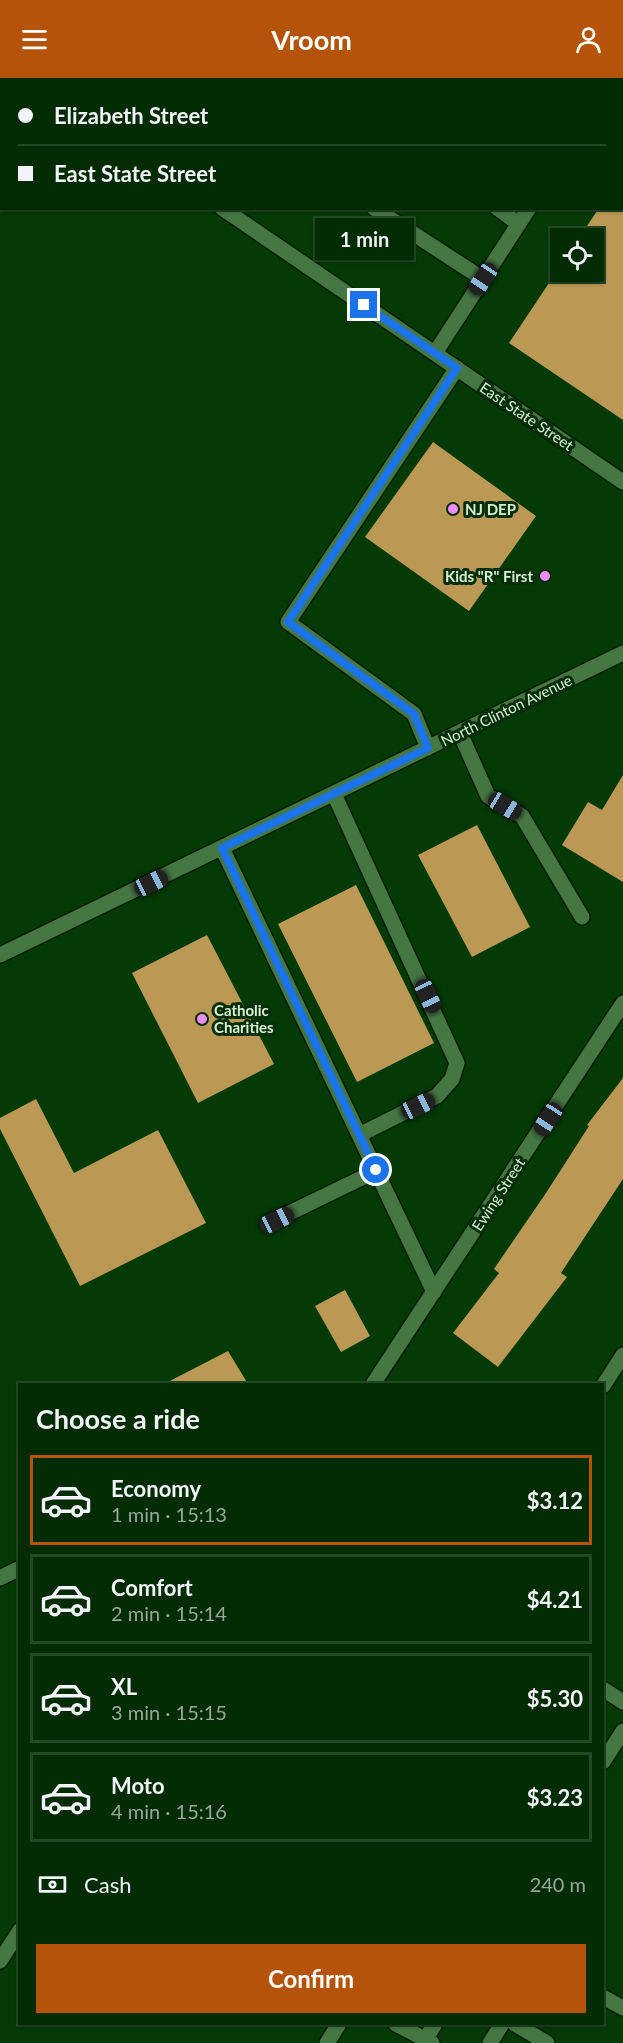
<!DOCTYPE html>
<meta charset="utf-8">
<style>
body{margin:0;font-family:Lato,sans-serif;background:#113813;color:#f1f3f6;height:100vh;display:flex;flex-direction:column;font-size:22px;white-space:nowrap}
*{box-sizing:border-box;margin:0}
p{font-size:20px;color:#97a79a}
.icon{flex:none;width:33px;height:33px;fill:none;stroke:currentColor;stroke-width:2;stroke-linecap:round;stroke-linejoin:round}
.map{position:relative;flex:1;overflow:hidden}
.side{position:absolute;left:18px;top:1305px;width:586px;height:642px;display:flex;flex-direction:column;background:#032c04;border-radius:0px;box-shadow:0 2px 4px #0004,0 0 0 2px #244826}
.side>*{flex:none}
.guide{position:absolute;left:0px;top:0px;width:624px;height:132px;box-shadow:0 2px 4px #0004,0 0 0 2px #244826;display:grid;align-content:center;height:132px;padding:0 18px;background:#032c04}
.tools{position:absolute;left:550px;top:150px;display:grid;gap:12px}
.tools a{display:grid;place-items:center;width:54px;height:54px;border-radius:0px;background:#032c04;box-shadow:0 2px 4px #0004,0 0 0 2px #244826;font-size:30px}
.end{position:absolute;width:27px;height:27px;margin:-14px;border:8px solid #1a73e8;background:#fff;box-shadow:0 0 0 3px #fff}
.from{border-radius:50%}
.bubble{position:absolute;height:42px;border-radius:0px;background:#032c04;box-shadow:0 2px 4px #0004,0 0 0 2px #244826;font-size:20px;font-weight:700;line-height:42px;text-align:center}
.car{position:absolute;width:18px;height:36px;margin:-18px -9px;border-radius:8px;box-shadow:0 0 4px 2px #0007;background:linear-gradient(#222 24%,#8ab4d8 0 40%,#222 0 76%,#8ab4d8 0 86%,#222 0)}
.guide b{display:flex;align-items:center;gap:21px;height:57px;font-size:22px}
.guide b+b{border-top:2px solid #244826}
.guide i{width:15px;height:15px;background:#f1f3f6}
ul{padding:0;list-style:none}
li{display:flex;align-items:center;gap:18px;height:90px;margin:0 12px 9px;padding:0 6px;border:3px solid #244826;border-radius:0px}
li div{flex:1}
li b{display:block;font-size:22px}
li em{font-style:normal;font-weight:700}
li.current{border-color:#b45309}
li>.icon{width:54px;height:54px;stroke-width:1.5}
h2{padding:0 18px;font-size:27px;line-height:72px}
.pay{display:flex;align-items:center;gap:15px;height:66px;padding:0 18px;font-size:22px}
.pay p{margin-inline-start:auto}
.cta{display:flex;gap:12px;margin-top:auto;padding:12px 18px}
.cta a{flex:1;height:69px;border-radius:0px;background:#b45309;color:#fff;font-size:24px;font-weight:700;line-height:69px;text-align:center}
header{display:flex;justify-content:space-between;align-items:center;height:78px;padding:0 18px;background:#b45309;color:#fff;font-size:27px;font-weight:700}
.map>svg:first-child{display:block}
.building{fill:#bb9954}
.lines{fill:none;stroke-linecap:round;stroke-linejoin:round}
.minor-casing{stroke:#041d04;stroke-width:18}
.minor{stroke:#457743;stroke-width:15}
.route{stroke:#1a73e8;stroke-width:8}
.poi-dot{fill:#ee8cf9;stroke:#072e08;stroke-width:2}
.labels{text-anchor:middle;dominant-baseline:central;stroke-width:6;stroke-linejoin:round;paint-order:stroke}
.street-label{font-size:15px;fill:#d6f1d4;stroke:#072e08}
.poi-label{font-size:15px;font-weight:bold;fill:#d6f1d4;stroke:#072e08;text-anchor:start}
</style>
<header><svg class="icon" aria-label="menu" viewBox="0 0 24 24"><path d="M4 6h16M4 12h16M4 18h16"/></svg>Vroom<svg class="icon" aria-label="person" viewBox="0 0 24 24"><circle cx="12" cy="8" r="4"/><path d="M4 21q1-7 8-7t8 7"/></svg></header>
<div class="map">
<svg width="623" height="1965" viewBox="0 0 623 1965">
<rect width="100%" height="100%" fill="#043a06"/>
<path class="building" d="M599,130H623V342L509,265L561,187V194H594V160H579Z
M433,364L536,438L469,533L365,459Z
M623,697V804L562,767L588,724L602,732Z
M477,747L530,849L472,879L418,777Z
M356,807L434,965L357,1004L278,846Z
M207,857L274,986L198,1025L132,895Z
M623,1000V1101L561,1195L567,1199L498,1289L453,1255L499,1195L494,1191L546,1115L589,1048L587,1047Z
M36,1021L74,1095L158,1052L206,1145L80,1208L0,1051V1040Z
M345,1212L370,1258L341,1274L315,1228Z
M228,1273L248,1306H164Z"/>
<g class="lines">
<g class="minor-casing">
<path id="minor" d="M29,0L31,2
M564,0L566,2
M310,2L311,0
M222,130L623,404
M374,130L483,201
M497,130L519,146
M435,275L529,130
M460,655L488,718L522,738L582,839
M428,670L414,636L288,544L457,290
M334,716L457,985L452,1001L437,1018L359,1057
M222,770L434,1214
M0,877L623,575
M277,1141L376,1093
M373,1306L623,925
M603,1308L623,1277
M0,1500L20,1490
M603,1611L623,1624
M603,1684L623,1653
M0,1883L20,1852
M603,1919L623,1930
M396,1946L432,1965
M515,1946L547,1965
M327,1965L339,1946
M423,1965L435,1946
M490,1965L502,1946"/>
</g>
<use href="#minor" class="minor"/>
</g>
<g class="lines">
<path class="route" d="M364,227L457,290L288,544L414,636L428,670L222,770L376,1092"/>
</g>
<g class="poi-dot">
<circle cx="453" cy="431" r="6"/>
<circle cx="545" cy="498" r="6"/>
<circle cx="202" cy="941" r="6"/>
</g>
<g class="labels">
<g class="street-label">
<text transform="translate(527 338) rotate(34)">East State Street</text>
<text transform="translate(506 632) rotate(-26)">North Clinton Avenue</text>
<text transform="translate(498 1116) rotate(-57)">Ewing Street</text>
</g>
<g class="poi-label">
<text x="465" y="431">NJ DEP</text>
<text x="533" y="498" text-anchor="end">Kids "R" First</text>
<text x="214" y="932">Catholic<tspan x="214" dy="17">Charities</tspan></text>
</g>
</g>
</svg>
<div class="tools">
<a><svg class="icon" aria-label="locate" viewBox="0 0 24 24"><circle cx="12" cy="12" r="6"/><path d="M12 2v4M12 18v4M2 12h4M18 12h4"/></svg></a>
</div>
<i class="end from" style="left:376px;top:1092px"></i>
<i class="end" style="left:364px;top:227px"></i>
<div class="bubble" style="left:315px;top:140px;width:99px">1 min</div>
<i class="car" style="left:483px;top:201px;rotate:214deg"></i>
<i class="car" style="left:505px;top:728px;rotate:121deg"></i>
<i class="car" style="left:151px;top:805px;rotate:64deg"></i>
<i class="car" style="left:428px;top:918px;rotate:155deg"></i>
<i class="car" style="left:418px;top:1028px;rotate:64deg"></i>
<i class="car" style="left:548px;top:1041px;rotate:213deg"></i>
<i class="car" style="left:277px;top:1142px;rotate:64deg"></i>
<div class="guide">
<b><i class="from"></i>Elizabeth Street</b>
<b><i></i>East State Street</b>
</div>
<section class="side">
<h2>Choose a ride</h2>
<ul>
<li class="current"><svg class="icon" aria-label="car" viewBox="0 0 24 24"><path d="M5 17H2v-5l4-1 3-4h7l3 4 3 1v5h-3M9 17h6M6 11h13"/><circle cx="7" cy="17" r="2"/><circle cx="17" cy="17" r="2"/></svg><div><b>Economy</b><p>1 min · 15:13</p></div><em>$3.12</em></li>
<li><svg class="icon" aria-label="car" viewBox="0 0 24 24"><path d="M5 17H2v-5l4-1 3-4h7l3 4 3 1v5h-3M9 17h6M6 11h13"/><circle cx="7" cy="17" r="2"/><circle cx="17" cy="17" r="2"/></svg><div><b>Comfort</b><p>2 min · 15:14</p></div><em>$4.21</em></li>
<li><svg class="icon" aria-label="car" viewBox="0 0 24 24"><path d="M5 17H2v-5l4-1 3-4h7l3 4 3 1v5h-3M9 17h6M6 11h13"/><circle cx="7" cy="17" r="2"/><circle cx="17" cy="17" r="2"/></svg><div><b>XL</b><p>3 min · 15:15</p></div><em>$5.30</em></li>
<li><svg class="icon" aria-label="car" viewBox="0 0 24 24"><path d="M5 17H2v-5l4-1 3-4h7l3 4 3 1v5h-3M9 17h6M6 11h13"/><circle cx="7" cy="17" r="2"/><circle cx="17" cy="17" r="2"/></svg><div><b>Moto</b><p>4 min · 15:16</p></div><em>$3.23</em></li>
</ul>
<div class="pay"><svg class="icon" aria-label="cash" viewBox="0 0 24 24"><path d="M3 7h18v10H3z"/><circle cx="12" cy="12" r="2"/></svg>Cash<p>240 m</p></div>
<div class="cta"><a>Confirm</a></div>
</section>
</div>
